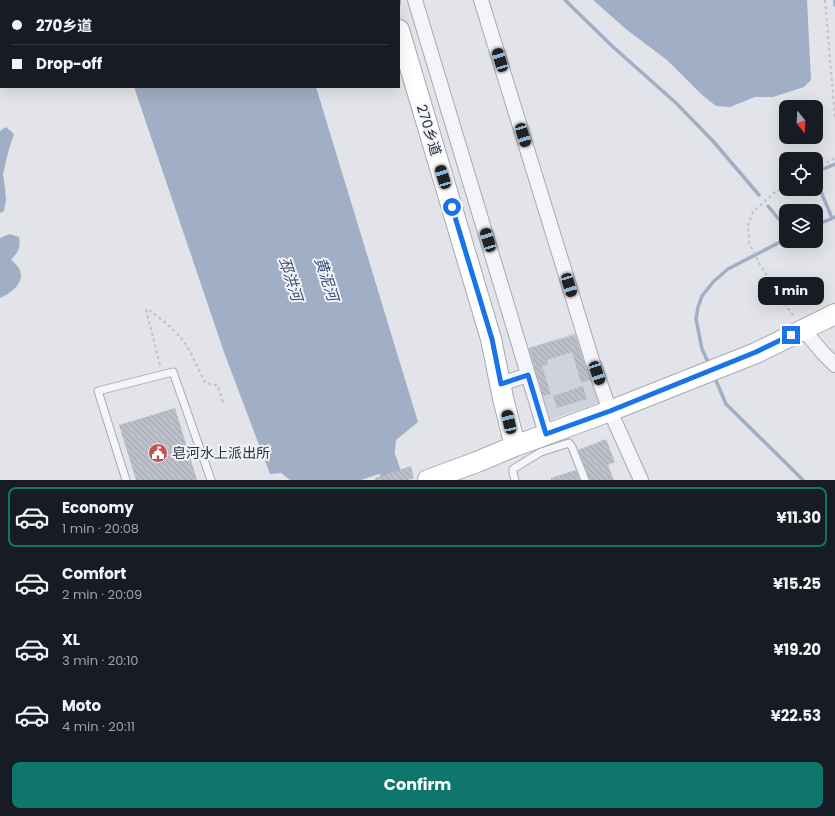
<!DOCTYPE html>
<meta charset="utf-8">
<style>
body{margin:0;font-family:Poppins,"Noto Sans SC",sans-serif;background:#20242c;color:#f1f3f6;height:100vh;display:flex;flex-direction:column;font-size:15px;white-space:nowrap}
*{box-sizing:border-box;margin:0}
p{font-size:13px;color:#9ea1a6}
.icon{flex:none;width:22px;height:22px;fill:none;stroke:currentColor;stroke-width:2;stroke-linecap:round;stroke-linejoin:round}
.map{position:relative;height:480px;overflow:hidden}
.sheet{display:flex;flex-direction:column;background:#171b24;flex:1}
.sheet>*{flex:none}
.banner{position:absolute;left:0px;top:0px;width:400px;height:88px;box-shadow:0 4px 16px #0002;display:grid;align-content:center;height:88px;padding:0 12px;background:#171b24}
.needle{width:26px;rotate:162deg}
.buttons{position:absolute;left:779px;top:100px;display:grid;gap:8px}
.buttons a{display:grid;place-items:center;width:44px;height:44px;border-radius:8px;background:#171b24;box-shadow:0 4px 16px #0002;font-size:20px}
.end{position:absolute;width:18px;height:18px;margin:-9px;border:5px solid #1a73e8;background:#fff;box-shadow:0 0 0 2px #fff}
.from{border-radius:50%}
.bubble{position:absolute;height:28px;border-radius:8px;background:#171b24;box-shadow:0 4px 16px #0002;font-size:13px;font-weight:700;line-height:28px;text-align:center}
.car{position:absolute;width:12px;height:24px;margin:-12px -6px;border-radius:5px;box-shadow:0 0 3px 1px #0007;background:linear-gradient(#222 24%,#8ab4d8 0 40%,#222 0 76%,#8ab4d8 0 86%,#222 0)}
.banner b{display:flex;align-items:center;gap:14px;height:38px;font-size:15px}
.banner b+b{border-top:1px solid #363941}
.banner i{width:10px;height:10px;background:#f1f3f6}
ul{padding:7px 0 0;list-style:none}
li{display:flex;align-items:center;gap:12px;height:60px;margin:0 8px 6px;padding:0 4px;border:2px solid transparent;border-radius:8px}
li div{flex:1}
li b{display:block;font-size:15px}
li em{font-style:normal;font-weight:700}
li.active{border-color:#0f766e}
li>.icon{width:36px;height:36px;stroke-width:1.5}
.primary-button{display:flex;gap:8px;margin-top:auto;padding:8px 12px}
.primary-button a{flex:1;height:46px;border-radius:8px;background:#0f766e;color:#fff;font-size:16px;font-weight:700;line-height:46px;text-align:center}
.map>svg:first-child{display:block}
.built{fill:#d0d3db}
.water{fill:#a0aec6}
.lines{fill:none;stroke-linecap:round;stroke-linejoin:round}
.stream{stroke:#a0aec6;stroke-width:3.5}
.river{stroke:#a0aec6;stroke-width:21}
.building{fill:url(#building-back-hatch)}
.lane-casing{stroke:#a7aab3;stroke-width:9}
.street-casing{stroke:#a7aab3;stroke-width:16}
.secondary-casing{stroke:#a7aab3;stroke-width:22}
.path{stroke:#c0c2c8;stroke-width:2;stroke-dasharray:3 3;stroke-linecap:butt}
.lane{stroke:#f4f5f8;stroke-width:7}
.street{stroke:#f4f5f8;stroke-width:14}
.secondary{stroke:#fff;stroke-width:20}
.route{stroke:#1a73e8;stroke-width:5}
.labels{text-anchor:middle;dominant-baseline:central;stroke-width:4;stroke-linejoin:round;paint-order:stroke}
.street-label{font-size:14px;fill:#2b3040;stroke:#f1f3f7}
.poi-label{font-size:14px;fill:#2b3040;stroke:#f1f3f7;text-anchor:start}
.water-label{font-size:15px;font-style:italic;fill:#394a71;stroke:#f1f3f7}
</style>
<div class="map">
<svg width="835" height="480" viewBox="0 0 835 480">
<defs>
<pattern id="building-back-hatch" width="6" height="6" patternUnits="userSpaceOnUse"><rect width="6" height="6" fill="#bcbfc9"/><path d="M-1 5l2 2M0 0l6 6M5-1l2 2" fill="none" stroke="#a2a4ae"/></pattern>
</defs>
<rect width="100%" height="100%" fill="#e2e4e9"/>
<path class="built" d="M580,331L603,402L549,420L525,349Z"/>
<path class="water" d="M105,0H289L290,1H105Z
M593,0H807L811,80L804,87L773,97H755L730,107L716,106L701,94L667,60L627,30Z
M134,87H316L418,422L396,440L394,458L397,468L361,480H290L281,473L270,474L225,355Z
M6,127L14,134L9,149L3,174L5,188L6,200L4,211L0,213V131Z
M10,234L19,237C21,248 18,252 11,260C31,275 18,290 0,298V238Z"/>
<g class="lines">
<path class="stream" d="M565,0L611,45L676,103L713,141L759,195
M835,0V5
M816,172L835,164
M816,180L832,218
M768,206L786,228
M816,225L835,217
M709,364L702,349L696,319L698,307L702,296L714,281L728,269L786,239
M714,376L726,404L803,480"/>
<path class="river" d="M380,443L393,480"/>
</g>
<path class="building" d="M575,335L590,380L581,383L572,352L547,360L548,364L542,366L551,394L543,396L529,348Z
M583,386L587,399L557,408L553,396Z
M175,408L197,480H136L119,425Z
M606,439L615,462L608,465L614,480H590L578,450Z
M411,466L414,478L408,480H375V478Z
M576,470L580,480H551V478Z"/>
<g class="lines">
<g class="lane-casing">
<path id="lane" d="M126,480L98,391L173,372L211,480
M515,480L513,473V469L541,452L569,443L572,447L585,480"/>
</g>
<g class="street-casing">
<path id="street" d="M415,0L546,434
M481,0L592,360L610,411L641,480
M803,329L822,352L835,365
M501,384L528,375"/>
</g>
<g class="secondary-casing">
<path id="secondary" d="M390,0V1
M399,30L491,339L503,398L515,446
M428,480L477,462L515,446L610,411L756,353L835,314"/>
</g>
<path class="path" d="M825,0L835,118
M816,169L835,158
M786,186L774,193L753,212L748,225L749,242L759,263L794,317
M160,365L146,310H149C162,319 180,334 188,348C194,359 199,371 205,382C209,385 214,384 218,386L223,402"/>
<use href="#lane" class="lane"/>
<use href="#street" class="street"/>
<use href="#secondary" class="secondary"/>
</g>
<g class="lines">
<path class="route" d="M452,207L492,339L501,384L528,375L546,434L610,411L756,352L791,335"/>
</g>
<defs>
<g id="civic-disc" transform="scale(1)"><circle r="9.5" fill="#c45154" stroke="#f1f3f7"/><path d="M-.6-6.5H3V-4.5H.6V-3L4-1V1h2V6H-6V1h2V-1L-.6-3ZM-1.2 2.5V6h2.4V2.5Z" fill="#fff"/></g>
</defs>
<g fill-rule="evenodd">
<use href="#civic-disc" x="158" y="453"/>
</g>
<g class="labels">
<g class="street-label">
<text transform="translate(429 130) rotate(73)">270乡道</text>
</g>
<g class="poi-label">
<text x="172" y="453">皂河水上派出所</text>
</g>
<g class="water-label">
<text transform="translate(291 279) rotate(72)">邳洪河</text>
<text transform="translate(327 279) rotate(72)">黄泥河</text>
</g>
</g>
</svg>
<div class="buttons">
<a><svg class="needle" viewBox="-14 -14 28 28"><path d="M0-13l5 13h-10z" fill="#e53935"/><path d="M0 13l5-13h-10z" fill="#9ea1a6"/></svg></a>
<a><svg class="icon" aria-label="locate" viewBox="0 0 24 24"><circle cx="12" cy="12" r="6"/><path d="M12 2v4M12 18v4M2 12h4M18 12h4"/></svg></a>
<a><svg class="icon" aria-label="layers" viewBox="0 0 24 24"><path d="M12 4l9 5-9 5-9-5zM3 14l9 5 9-5"/></svg></a>
</div>
<i class="end from" style="left:452px;top:207px"></i>
<i class="end" style="left:791px;top:335px"></i>
<div class="bubble" style="left:758px;top:277px;width:66px">1 min</div>
<i class="car" style="left:500px;top:60px;rotate:343deg"></i>
<i class="car" style="left:523px;top:135px;rotate:163deg"></i>
<i class="car" style="left:443px;top:177px;rotate:343deg"></i>
<i class="car" style="left:488px;top:240px;rotate:343deg"></i>
<i class="car" style="left:569px;top:285px;rotate:163deg"></i>
<i class="car" style="left:597px;top:373px;rotate:161deg"></i>
<i class="car" style="left:509px;top:422px;rotate:347deg"></i>
<div class="banner">
<b><i class="from"></i>270乡道</b>
<b><i></i>Drop-off</b>
</div>
</div>
<section class="sheet">
<ul>
<li class="active"><svg class="icon" aria-label="car" viewBox="0 0 24 24"><path d="M5 17H2v-5l4-1 3-4h7l3 4 3 1v5h-3M9 17h6M6 11h13"/><circle cx="7" cy="17" r="2"/><circle cx="17" cy="17" r="2"/></svg><div><b>Economy</b><p>1 min · 20:08</p></div><em>¥11.30</em></li>
<li><svg class="icon" aria-label="car" viewBox="0 0 24 24"><path d="M5 17H2v-5l4-1 3-4h7l3 4 3 1v5h-3M9 17h6M6 11h13"/><circle cx="7" cy="17" r="2"/><circle cx="17" cy="17" r="2"/></svg><div><b>Comfort</b><p>2 min · 20:09</p></div><em>¥15.25</em></li>
<li><svg class="icon" aria-label="car" viewBox="0 0 24 24"><path d="M5 17H2v-5l4-1 3-4h7l3 4 3 1v5h-3M9 17h6M6 11h13"/><circle cx="7" cy="17" r="2"/><circle cx="17" cy="17" r="2"/></svg><div><b>XL</b><p>3 min · 20:10</p></div><em>¥19.20</em></li>
<li><svg class="icon" aria-label="car" viewBox="0 0 24 24"><path d="M5 17H2v-5l4-1 3-4h7l3 4 3 1v5h-3M9 17h6M6 11h13"/><circle cx="7" cy="17" r="2"/><circle cx="17" cy="17" r="2"/></svg><div><b>Moto</b><p>4 min · 20:11</p></div><em>¥22.53</em></li>
</ul>
<div class="primary-button"><a>Confirm</a></div>
</section>
